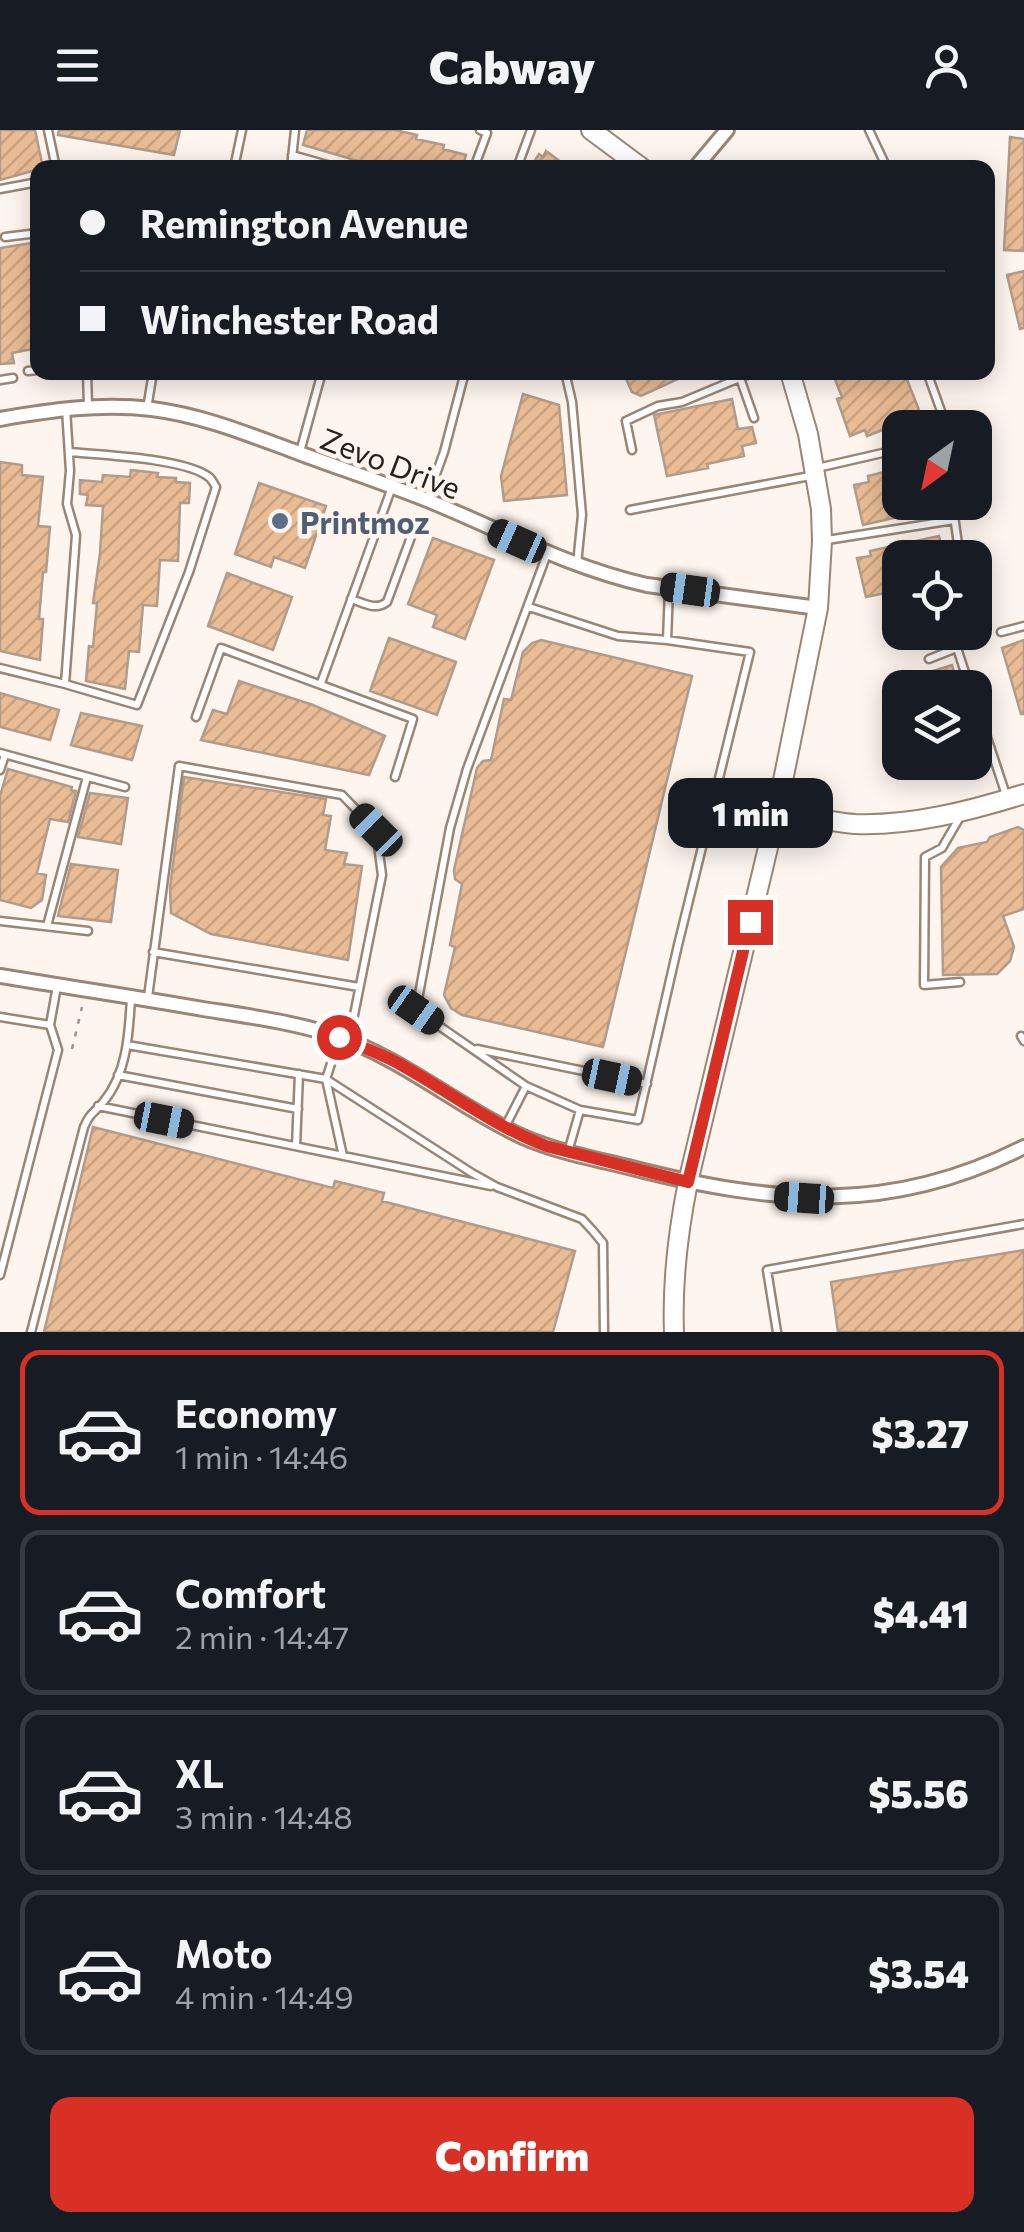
<!DOCTYPE html>
<meta charset="utf-8">
<style>
body{margin:0;font-family:Commissioner,sans-serif;background:#20242c;color:#f1f3f6;height:100vh;display:flex;flex-direction:column;font-size:38px;white-space:nowrap}
*{box-sizing:border-box;margin:0}
p{font-size:32px;color:#9ea1a6}
.icon{flex:none;width:55px;height:55px;fill:none;stroke:currentColor;stroke-width:2;stroke-linecap:round;stroke-linejoin:round}
.map{position:relative;height:1202px;overflow:hidden}
.panel{display:flex;flex-direction:column;background:#171b24;flex:1}
.panel>*{flex:none}
.banner{position:absolute;left:30px;top:30px;width:965px;height:220px;border-radius:20px;box-shadow:0 5px 25px #0003;display:grid;align-content:center;height:220px;padding:0 50px;background:#171b24}
.needle{width:65px;rotate:213deg}
.fabs{position:absolute;left:882px;top:280px;display:grid;gap:20px}
.fabs a{display:grid;place-items:center;width:110px;height:110px;border-radius:20px;background:#171b24;box-shadow:0 5px 25px #0003;font-size:50px}
.end{position:absolute;width:45px;height:45px;margin:-22px;border:12px solid #d93025;background:#fff;box-shadow:0 0 0 5px #fff}
.from{border-radius:50%}
.bubble{position:absolute;height:70px;border-radius:20px;background:#171b24;box-shadow:0 5px 25px #0003;font-size:32px;font-weight:800;line-height:70px;text-align:center}
.car{position:absolute;width:30px;height:60px;margin:-30px -15px;border-radius:12px;box-shadow:0 0 8px 2px #0007;background:linear-gradient(#222 24%,#8ab4d8 0 40%,#222 0 76%,#8ab4d8 0 86%,#222 0)}
.banner b{display:flex;align-items:center;gap:35px;height:95px;font-size:38px}
.banner b+b{border-top:2px solid #363941}
.banner i{width:25px;height:25px;background:#f1f3f6}
ul{padding:18px 0 0;list-style:none}
li{display:flex;align-items:center;gap:30px;height:165px;margin:0 20px 15px;padding:0 30px;border:5px solid #363941;border-radius:20px}
li div{flex:1}
li b{display:block;font-size:38px}
li em{font-style:normal;font-weight:800}
li.active{border-color:#d93025}
li>.icon{width:90px;height:90px;stroke-width:1.5}
.primary-button{display:flex;gap:20px;margin-top:auto;padding:20px 50px}
.primary-button a{flex:1;height:115px;border-radius:20px;background:#d93025;color:#fff;font-size:40px;font-weight:800;line-height:115px;text-align:center}
header{display:flex;justify-content:space-between;align-items:center;height:130px;padding:0 50px;background:#171b24;font-size:45px;font-weight:800}
.map>svg:first-child{display:block}
.building{fill:url(#building-hatch);stroke:#b19c8b;stroke-width:2.5}
.lines{fill:none;stroke-linecap:round;stroke-linejoin:round}
.lane-casing{stroke:#9b8675;stroke-width:11}
.street-casing{stroke:#9b8675;stroke-width:18}
.secondary-casing{stroke:#9b8675;stroke-width:22}
.path{stroke:#9b938c;stroke-width:2.5;stroke-dasharray:5 8;stroke-linecap:butt}
.lane{stroke:#fff;stroke-width:6}
.street{stroke:#fff;stroke-width:12}
.secondary{stroke:#fff;stroke-width:18}
.route{stroke:#d93025;stroke-width:12}
.service-dot{fill:#5c6f8a;stroke:#fef5ee;stroke-width:4}
.labels{text-anchor:middle;dominant-baseline:central;stroke-width:9;stroke-linejoin:round;paint-order:stroke}
.street-label{font-size:30px;fill:#271f19;stroke:#fef5ee}
.service-label{font-size:30px;font-weight:bold;fill:#4e5e75;stroke:#fef5ee;text-anchor:start}
</style>
<header><svg class="icon" aria-label="menu" viewBox="0 0 24 24"><path d="M4 6h16M4 12h16M4 18h16"/></svg>Cabway<svg class="icon" aria-label="person" viewBox="0 0 24 24"><circle cx="12" cy="8" r="4"/><path d="M4 21q1-7 8-7t8 7"/></svg></header>
<div class="map">
<svg width="1024" height="1202" viewBox="0 0 1024 1202">
<defs>
<pattern id="building-hatch" width="6" height="6" patternUnits="userSpaceOnUse" patternTransform="scale(2.5)"><rect width="6" height="6" fill="#eabc95"/><path d="M-1 1l2-2M0 6l6-6M5 7l2-2" fill="none" stroke="#c9a180"/></pattern>
</defs>
<rect width="100%" height="100%" fill="#fef5ee"/>
<path class="building" d="M0,0H35L43,38L0,50Z
M59,0H180L174,25L58,5Z
M307,0H395L417,5L416,9L444,15L443,19L466,25L462,38H382L303,15Z
M1010,7L1024,9V121L1004,120Z
M546,21L569,38H530L539,24L543,27Z
M38,112V218L12,223L14,233L0,234V118Z
M1024,141V198L1020,199L1007,145Z
M623,242H693L641,266L632,262Z
M832,242H904L921,285L867,306L865,300L850,306L837,269L842,267Z
M523,264L559,275L567,365L504,371L501,346Z
M732,269L738,299L752,297L756,313L742,316L744,326L707,334L708,338L667,346L654,285Z
M0,332L22,335V345L43,347L38,396L50,397L46,442H43L39,489H43L40,530L0,521Z
M900,338V372H941L942,377L863,395L854,355L869,352L868,346Z
M131,340L158,343L157,347L176,348V352L190,353L189,373H180L178,431L160,430L157,476L143,475L139,522L129,521L125,559L86,551L89,516L93,517L97,473H93L100,423L103,376L86,375L88,365L80,364V350L102,352L103,345L130,347Z
M259,353L326,376L305,438L274,427L271,437L235,424Z
M939,406L944,428H900V460L866,467L857,428L871,426L870,421Z
M433,408L494,430L465,509L433,497L437,485L408,474Z
M227,443L292,467L273,520L208,496Z
M389,508L456,532L437,585L370,561Z
M541,510L692,546L603,917L462,885L451,878L444,865L455,817L450,815L462,754L455,749L454,740L477,638L483,631L491,630L504,569L511,570L523,522L532,513Z
M1024,510V584H1021L1002,518Z
M952,535L959,558H930L926,543Z
M239,551L313,575L385,606L369,645L201,610L213,580L227,584Z
M0,563L59,580L50,610L0,597Z
M81,583L142,596L132,630L71,615Z
M8,639L72,657L71,660L76,661L68,692L50,689L37,743L46,745L42,770L31,778L0,770V666Z
M184,647L326,669L323,685L331,686L325,720L347,723L344,734L362,736L348,830L211,804L171,783L170,758Z
M90,663L128,668L121,714L78,707Z
M1018,697L1024,700V779L1003,786L1014,817L1010,831L997,844L943,845L941,737L958,718L987,712L990,707Z
M71,734L118,740L111,792L58,786Z
M93,997L333,1058L335,1051L384,1063L382,1071L575,1121L553,1202H44Z
M1024,1120V1202H838L831,1152Z"/>
<g class="lines">
<g class="lane-casing">
<path id="lane" d="M48,0L56,38
M869,0L887,38
M292,25L338,38
M234,38L242,0
M291,38L295,0
M474,38L487,3L480,0
M517,38L531,0
M0,59L38,52
M5,107L38,103
M28,241L38,240
M87,242L88,276
M565,242L572,272L582,385L577,434
M927,242L941,281L943,298
M740,248L754,288
M0,250L13,248
M66,279L70,341L67,374L76,405L65,554L137,575L189,442L216,357C212,351 212,348 206,345C179,328 102,325 69,322
M147,279L153,242
M632,320L626,291L658,276L682,272L754,242
M300,322L322,242
M817,338L900,319
M427,369L444,322L465,242
M952,372L960,428
M630,380L810,346
M827,410L954,390
M547,424L467,639L450,698L416,880L526,956L580,980L638,990L678,815L750,522L667,510L669,459
M351,469C364,473 376,481 387,472L411,407
M529,477L618,506L667,510
M1001,502L1024,496
M929,529L957,518L970,558
M0,538L65,554
M321,553L392,357
M975,571L1007,668
M196,587L221,518L413,589L395,647
M0,623L125,657
M0,640L5,625
M960,687L942,718L925,727L924,855L960,852
M0,791L88,801
M47,796L87,647
M153,822L359,857
M148,867L179,636L342,665L376,700L382,745L349,910
M0,887L50,895L57,856
M1021,906L1024,911
M339,909L326,949L472,1043L497,1057L582,1089L593,1101L603,1113L604,1202
M127,915L326,949L343,1026
M477,919L647,954
M118,945L298,979
M98,976L491,1056
M505,997L526,956
M296,1016L299,944
M568,1022L580,980
M0,1145L58,920L50,895
M31,1202L84,997C91,981 94,984 104,971C127,943 129,903 131,868
M777,1202L767,1140L1024,1094"/>
</g>
<g class="street-casing">
<path id="street" d="M695,38L727,0
M0,289C51,280 100,273 152,279C200,285 245,303 291,320C336,337 382,352 427,370C501,400 567,437 647,455L818,478
M0,846C67,857 135,867 203,879C248,886 293,892 336,906C404,929 458,977 523,1007C557,1022 596,1029 632,1038C773,1074 890,1085 1024,1017"/>
</g>
<g class="secondary-casing">
<path id="secondary" d="M591,0L642,38
M777,680C802,685 829,692 855,694C911,696 970,681 1024,664
M674,1202C672,1151 678,1102 688,1052L777,680L818,478L822,411L821,379L808,304L790,242"/>
</g>
<path class="path" d="M72,919L82,877"/>
<use href="#lane" class="lane"/>
<use href="#street" class="street"/>
<use href="#secondary" class="secondary"/>
</g>
<g class="lines">
<path class="route" d="M339,907C360,917 383,924 403,936C451,963 494,996 546,1016L688,1052L750,792"/>
</g>
<circle class="service-dot" cx="280" cy="391" r="10"/>
<g class="labels">
<g class="street-label">
<text transform="translate(391 332) rotate(21)">Zevo Drive</text>
</g>
<g class="service-label">
<text x="300" y="391">Printmoz</text>
</g>
</g>
</svg>
<div class="fabs">
<a><svg class="needle" viewBox="-14 -14 28 28"><path d="M0-13l5 13h-10z" fill="#e53935"/><path d="M0 13l5-13h-10z" fill="#9ea1a6"/></svg></a>
<a><svg class="icon" aria-label="locate" viewBox="0 0 24 24"><circle cx="12" cy="12" r="6"/><path d="M12 2v4M12 18v4M2 12h4M18 12h4"/></svg></a>
<a><svg class="icon" aria-label="layers" viewBox="0 0 24 24"><path d="M12 4l9 5-9 5-9-5zM3 14l9 5 9-5"/></svg></a>
</div>
<i class="end from" style="left:339px;top:907px"></i>
<i class="end" style="left:750px;top:792px"></i>
<div class="bubble" style="left:668px;top:648px;width:165px">1 min</div>
<i class="car" style="left:517px;top:411px;rotate:294deg"></i>
<i class="car" style="left:690px;top:460px;rotate:278deg"></i>
<i class="car" style="left:376px;top:700px;rotate:315deg"></i>
<i class="car" style="left:416px;top:880px;rotate:125deg"></i>
<i class="car" style="left:612px;top:947px;rotate:102deg"></i>
<i class="car" style="left:164px;top:990px;rotate:101deg"></i>
<i class="car" style="left:804px;top:1068px;rotate:274deg"></i>
<div class="banner">
<b><i class="from"></i>Remington Avenue</b>
<b><i></i>Winchester Road</b>
</div>
</div>
<section class="panel">
<ul>
<li class="active"><svg class="icon" aria-label="car" viewBox="0 0 24 24"><path d="M5 17H2v-5l4-1 3-4h7l3 4 3 1v5h-3M9 17h6M6 11h13"/><circle cx="7" cy="17" r="2"/><circle cx="17" cy="17" r="2"/></svg><div><b>Economy</b><p>1 min · 14:46</p></div><em>$3.27</em></li>
<li><svg class="icon" aria-label="car" viewBox="0 0 24 24"><path d="M5 17H2v-5l4-1 3-4h7l3 4 3 1v5h-3M9 17h6M6 11h13"/><circle cx="7" cy="17" r="2"/><circle cx="17" cy="17" r="2"/></svg><div><b>Comfort</b><p>2 min · 14:47</p></div><em>$4.41</em></li>
<li><svg class="icon" aria-label="car" viewBox="0 0 24 24"><path d="M5 17H2v-5l4-1 3-4h7l3 4 3 1v5h-3M9 17h6M6 11h13"/><circle cx="7" cy="17" r="2"/><circle cx="17" cy="17" r="2"/></svg><div><b>XL</b><p>3 min · 14:48</p></div><em>$5.56</em></li>
<li><svg class="icon" aria-label="car" viewBox="0 0 24 24"><path d="M5 17H2v-5l4-1 3-4h7l3 4 3 1v5h-3M9 17h6M6 11h13"/><circle cx="7" cy="17" r="2"/><circle cx="17" cy="17" r="2"/></svg><div><b>Moto</b><p>4 min · 14:49</p></div><em>$3.54</em></li>
</ul>
<div class="primary-button"><a>Confirm</a></div>
</section>
